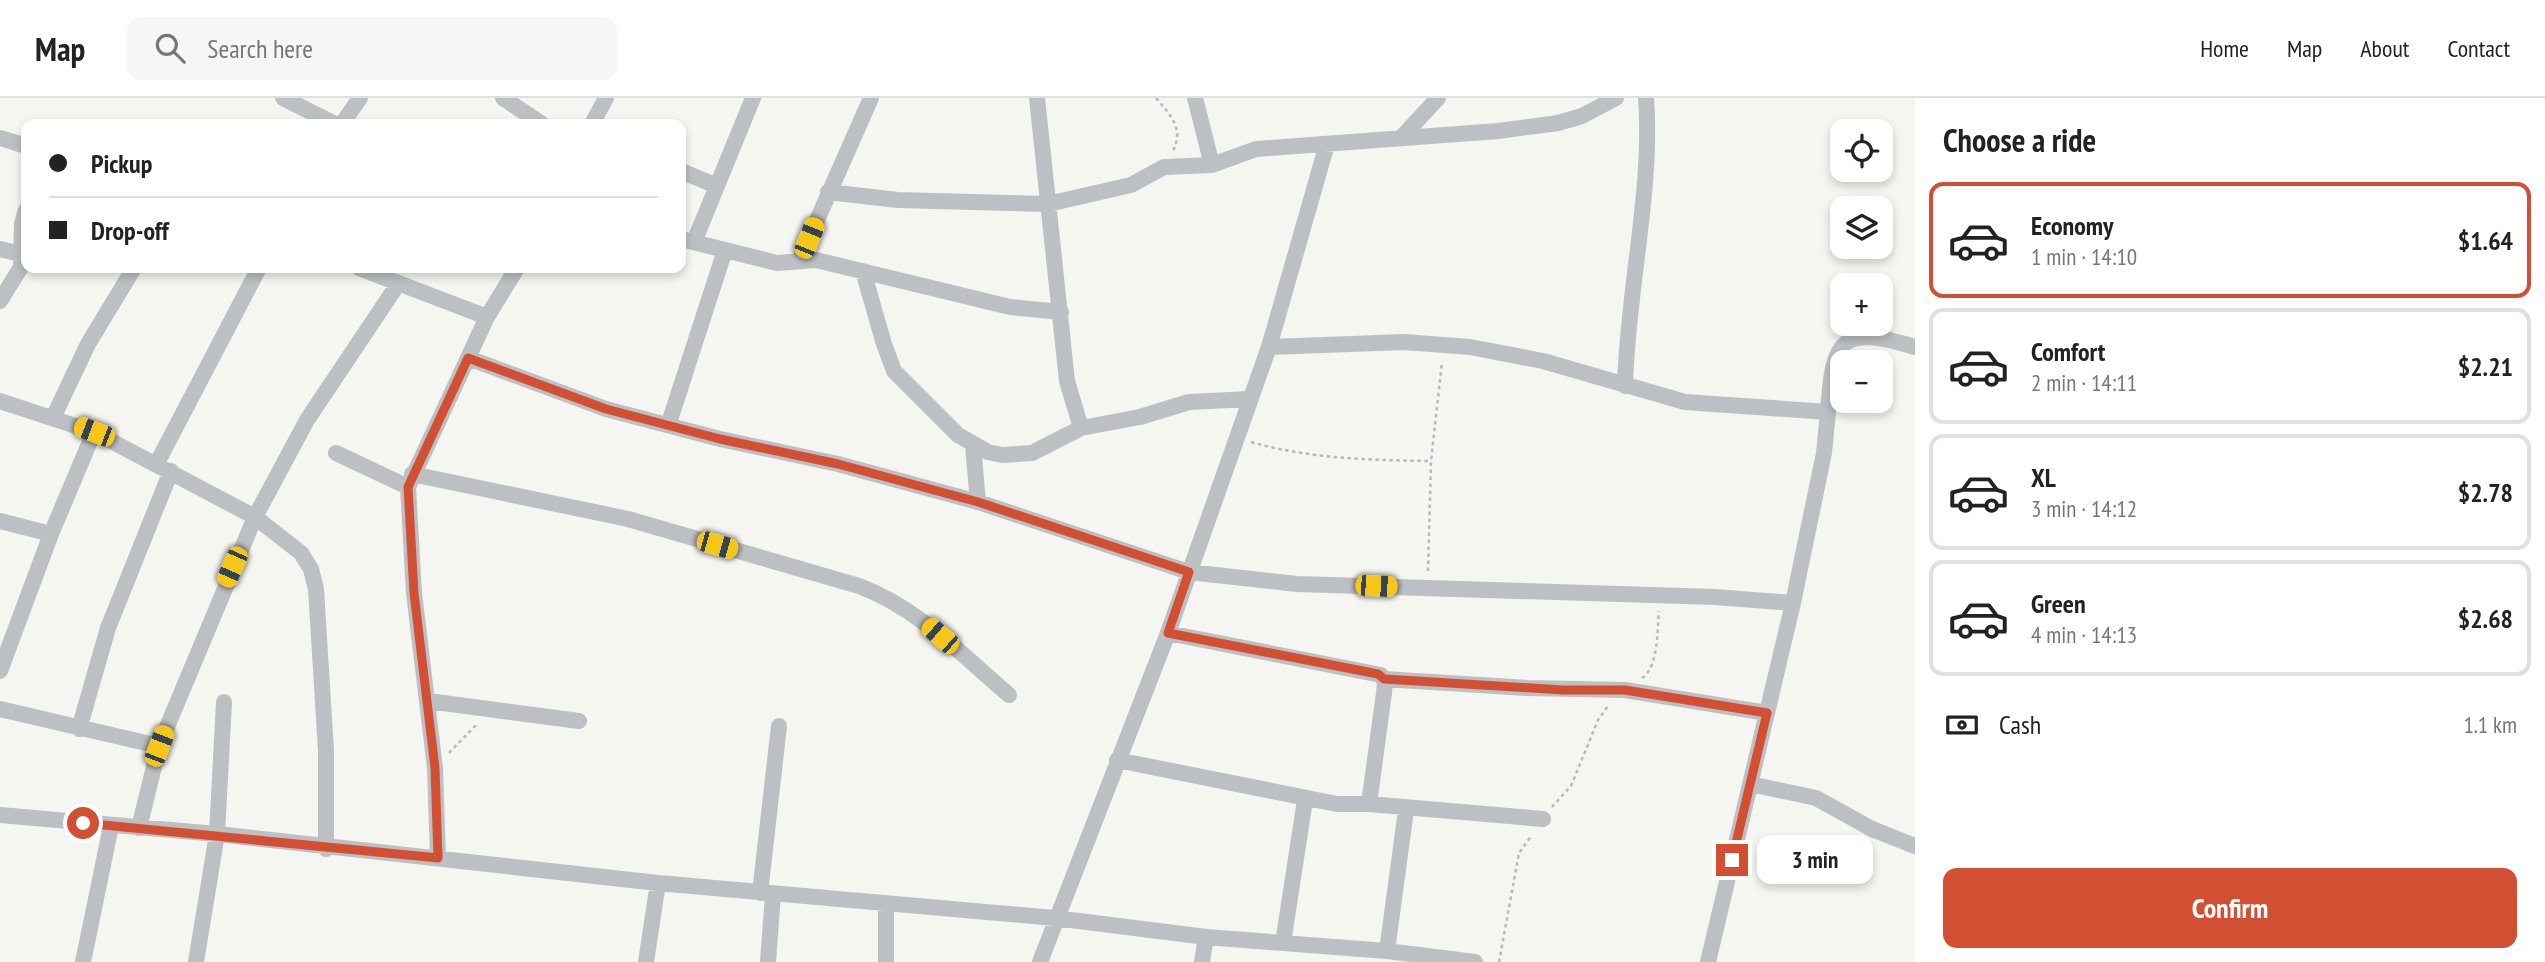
<!DOCTYPE html>
<meta charset="utf-8">
<style>
body{margin:0;font-family:"PT Sans Narrow",sans-serif;background:#f6f6f6;color:#222;height:100vh;display:flex;flex-direction:column;font-size:26px;white-space:nowrap}
*{box-sizing:border-box;margin:0}
p{font-size:23px;color:#767676}
.icon{flex:none;width:38px;height:38px;fill:none;stroke:currentColor;stroke-width:2;stroke-linecap:round;stroke-linejoin:round}
.map{position:relative;flex:1;overflow:hidden}
.drawer{display:flex;flex-direction:column;background:#fff;width:630px}
.drawer>*{flex:none}
.hud{position:absolute;left:21px;top:21px;width:665px;height:154px;border-radius:14px;box-shadow:0 4px 10px #0003;display:grid;align-content:center;height:154px;padding:0 28px;background:#fff}
.buttons{position:absolute;left:1830px;top:21px;display:grid;gap:14px}
.buttons a{display:grid;place-items:center;width:63px;height:63px;border-radius:14px;background:#fff;box-shadow:0 4px 10px #0003;font-size:35px}
.end{position:absolute;width:32px;height:32px;margin:-16px;border:9px solid #d24f34;background:#fff;box-shadow:0 0 0 4px #fff}
.from{border-radius:50%}
.bubble{position:absolute;height:49px;border-radius:14px;background:#fff;box-shadow:0 4px 10px #0003;font-size:23px;font-weight:700;line-height:49px;text-align:center}
.car{position:absolute;width:21px;height:42px;margin:-21px -10px;border-radius:9px;box-shadow:0 0 5px 2px #0007;background:linear-gradient(#f5c518 24%,#345 0 40%,#f5c518 0 76%,#345 0 86%,#f5c518 0)}
.hud b{display:flex;align-items:center;gap:24px;height:66px;font-size:26px}
.hud b+b{border-top:2px solid #e0e0e0}
.hud i{width:18px;height:18px;background:#222}
ul{padding:0;list-style:none}
li{display:flex;align-items:center;gap:21px;height:116px;margin:0 14px 10px;padding:0 14px;border:4px solid #e0e0e0;border-radius:14px}
li div{flex:1}
li b{display:block;font-size:26px}
li em{font-style:normal;font-weight:700}
li.on{border-color:#d24f34}
li>.icon{width:63px;height:63px;stroke-width:1.5}
h2{padding:0 28px;font-size:32px;line-height:84px}
.pay{display:flex;align-items:center;gap:18px;height:77px;padding:0 28px;font-size:26px}
.pay p{margin-inline-start:auto}
.primary-button{display:flex;gap:14px;margin-top:auto;padding:14px 28px}
.primary-button a{flex:1;height:80px;border-radius:14px;background:#d24f34;color:#fff;font-size:28px;font-weight:700;line-height:80px;text-align:center}
header{display:flex;align-items:center;gap:42px;box-sizing:border-box;height:98px;padding:0 35px;background:#fff;border-bottom:2px solid #e0e0e0}
header strong{font-size:33px}
nav{display:flex;gap:38px;margin-inline-start:auto;font-size:24px}
.search{width:490px;height:63px;background:#f6f6f6;display:flex;align-items:center;gap:18px;box-sizing:border-box;padding:0 24px;border-radius:14px;color:#767676;font-size:26px}
main{display:flex;flex:1;min-height:0}
.map>svg:first-child{display:block}
.lines{fill:none;stroke-linecap:round;stroke-linejoin:round}
.path{stroke:#b6b9bb;stroke-width:2.5;stroke-dasharray:3.5 3.5;stroke-linecap:butt}
.minor{stroke:#bcc0c3;stroke-width:16}
.route{stroke:#d24f34;stroke-width:9}
</style>
<header>
<strong>Map</strong>
<div class="search"><svg class="icon" aria-label="search" viewBox="0 0 24 24"><circle cx="10" cy="10" r="6"/><path d="M15 15l6 6"/></svg>Search here</div>
<nav><a>Home</a><a>Map</a><a>About</a><a>Contact</a></nav>
</header>
<main>
<div class="map">
<svg width="1915" height="864" viewBox="0 0 1915 864">
<rect width="100%" height="100%" fill="#f5f5f1"/>
<g class="lines">
<path class="path" d="M1156,0C1171,18 1185,31 1172,55
M1251,344C1311,361 1369,362 1431,363
M1428,473L1431,363L1442,264
M1642,580C1659,568 1657,532 1659,513
M449,655L478,625
M1552,709L1571,688L1598,622L1608,608
M1499,864L1519,755L1532,737"/>
<path class="minor" d="M283,0L335,26
M503,0L542,26
M1037,0L1067,283L1081,330
M1195,0L1212,67
M342,26L360,0
M592,26L606,0
M0,40L26,48
M1401,40L1438,0
M681,73L717,88
M828,94L898,102L1048,106L1131,87L1164,69L1212,67L1256,51L1498,33L1558,25L1582,18L1616,0
M681,141L777,165L816,162L1010,209L1061,214
M694,144L753,0
M0,151L24,157
M799,163L871,0
M359,170L487,219
M863,173L884,246L894,273L958,337L988,354L1002,357L1032,355L1081,330L1140,319L1189,304L1250,301
M0,203L21,169L22,126L26,112
M1269,249L1404,244L1470,249L1543,263L1685,304L1828,314L1824,355L1793,505L1708,864
M468,260L606,311L720,341L838,366L978,404L1189,474L1297,486L1715,499L1793,505
M1625,288C1627,194 1653,92 1646,0
M0,303L94,334L255,419L301,455L311,471L316,491L326,653V751
M1828,314C1833,239 1841,227 1915,249
M53,320L88,246L134,170
M669,325L725,152
M973,348L978,404
M336,355L408,389
M157,365L259,170
M412,376L628,421L859,488C918,510 962,557 1009,597
M0,423L51,436
M1168,535L1381,577L1385,585L1384,595L1369,706
M0,573L51,436L94,334
M1384,581L1528,590L1625,592L1767,615
M428,603L579,623
M0,611L159,648
M79,631L108,530L171,373
M1117,662L1337,706H1369L1543,721
M1750,686L1816,700L1872,731L1915,748
M0,717L217,736L658,785L1055,820L1206,839L1387,853L1475,864
M139,730L159,648L255,419L307,322L398,186
M438,760L435,670L414,495L408,389L487,219L517,170
M760,795L779,628
M886,807V864
M1283,845L1305,702
M1387,853L1406,712
M83,864L111,728
M196,864L217,736L224,604
M646,864L658,785
M768,864L773,797
M1040,864L1168,535L1269,249L1327,46
M1202,864L1206,839"/>
</g>
<g class="lines">
<path class="route" d="M83,725L438,760L435,670L414,495L408,389L468,260L606,311L720,341L838,366L978,404L1189,474L1168,535L1378,576L1384,581L1563,592H1625L1767,615L1732,762"/>
</g>
</svg>
<div class="buttons">
<a><svg class="icon" aria-label="locate" viewBox="0 0 24 24"><circle cx="12" cy="12" r="6"/><path d="M12 2v4M12 18v4M2 12h4M18 12h4"/></svg></a>
<a><svg class="icon" aria-label="layers" viewBox="0 0 24 24"><path d="M12 4l9 5-9 5-9-5zM3 14l9 5 9-5"/></svg></a>
<a>+</a>
<a>−</a>
</div>
<i class="end from" style="left:83px;top:725px"></i>
<i class="end" style="left:1732px;top:762px"></i>
<div class="bubble" style="left:1757px;top:737px;width:116px">3 min</div>
<i class="car" style="left:809px;top:140px;rotate:22deg"></i>
<i class="car" style="left:94px;top:334px;rotate:291deg"></i>
<i class="car" style="left:717px;top:447px;rotate:106deg"></i>
<i class="car" style="left:232px;top:469px;rotate:204deg"></i>
<i class="car" style="left:1376px;top:488px;rotate:92deg"></i>
<i class="car" style="left:940px;top:538px;rotate:311deg"></i>
<i class="car" style="left:159px;top:648px;rotate:21deg"></i>
<div class="hud">
<b><i class="from"></i>Pickup</b>
<b><i></i>Drop-off</b>
</div>
</div>
<section class="drawer">
<h2>Choose a ride</h2>
<ul>
<li class="on"><svg class="icon" aria-label="car" viewBox="0 0 24 24"><path d="M5 17H2v-5l4-1 3-4h7l3 4 3 1v5h-3M9 17h6M6 11h13"/><circle cx="7" cy="17" r="2"/><circle cx="17" cy="17" r="2"/></svg><div><b>Economy</b><p>1 min · 14:10</p></div><em>$1.64</em></li>
<li><svg class="icon" aria-label="car" viewBox="0 0 24 24"><path d="M5 17H2v-5l4-1 3-4h7l3 4 3 1v5h-3M9 17h6M6 11h13"/><circle cx="7" cy="17" r="2"/><circle cx="17" cy="17" r="2"/></svg><div><b>Comfort</b><p>2 min · 14:11</p></div><em>$2.21</em></li>
<li><svg class="icon" aria-label="car" viewBox="0 0 24 24"><path d="M5 17H2v-5l4-1 3-4h7l3 4 3 1v5h-3M9 17h6M6 11h13"/><circle cx="7" cy="17" r="2"/><circle cx="17" cy="17" r="2"/></svg><div><b>XL</b><p>3 min · 14:12</p></div><em>$2.78</em></li>
<li><svg class="icon" aria-label="car" viewBox="0 0 24 24"><path d="M5 17H2v-5l4-1 3-4h7l3 4 3 1v5h-3M9 17h6M6 11h13"/><circle cx="7" cy="17" r="2"/><circle cx="17" cy="17" r="2"/></svg><div><b>Green</b><p>4 min · 14:13</p></div><em>$2.68</em></li>
</ul>
<div class="pay"><svg class="icon" aria-label="cash" viewBox="0 0 24 24"><path d="M3 7h18v10H3z"/><circle cx="12" cy="12" r="2"/></svg>Cash<p>1.1 km</p></div>
<div class="primary-button"><a>Confirm</a></div>
</section>
</main>
